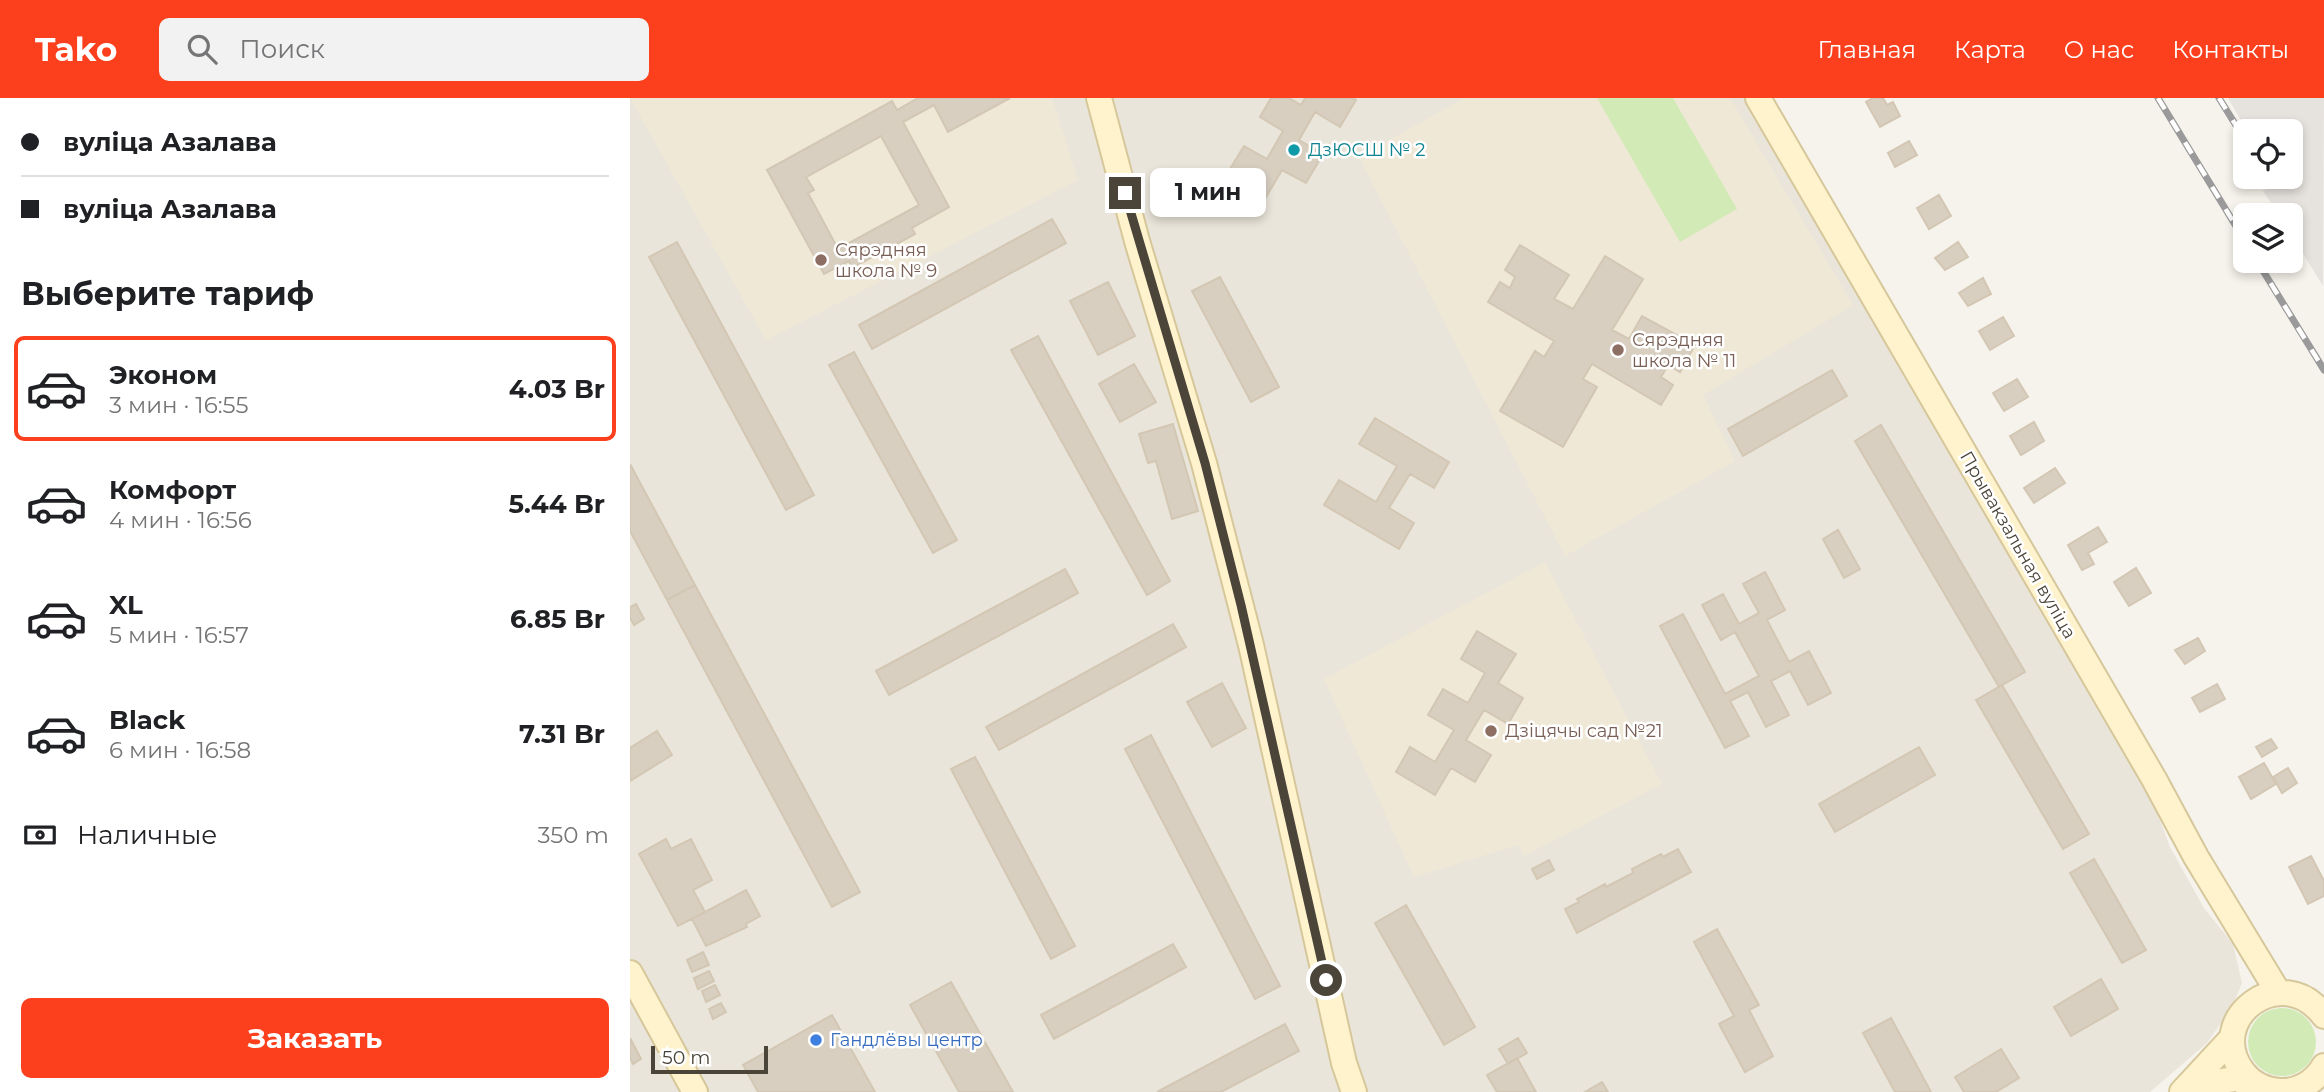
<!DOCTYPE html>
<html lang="ru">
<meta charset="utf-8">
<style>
body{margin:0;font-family:Montserrat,sans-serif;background:#f2f2f2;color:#202124;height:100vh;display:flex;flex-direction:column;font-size:26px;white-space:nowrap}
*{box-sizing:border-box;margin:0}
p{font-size:23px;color:#757577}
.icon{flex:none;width:38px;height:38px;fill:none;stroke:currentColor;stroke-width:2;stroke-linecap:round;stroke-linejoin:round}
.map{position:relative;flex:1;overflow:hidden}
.details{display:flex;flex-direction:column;background:#fff;width:630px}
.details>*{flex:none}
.banner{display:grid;align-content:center;height:154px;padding:0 21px;background:#fff}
.buttons{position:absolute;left:1603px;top:21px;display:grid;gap:14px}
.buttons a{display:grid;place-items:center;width:70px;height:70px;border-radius:10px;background:#fff;box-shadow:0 4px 10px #0003;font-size:35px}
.scale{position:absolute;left:21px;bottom:18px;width:117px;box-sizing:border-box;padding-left:7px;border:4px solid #4b4439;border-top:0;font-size:19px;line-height:24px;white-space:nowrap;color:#4b4439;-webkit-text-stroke:5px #fff;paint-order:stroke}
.end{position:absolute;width:32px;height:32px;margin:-16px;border:9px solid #4b4439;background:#fff;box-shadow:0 0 0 4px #fff}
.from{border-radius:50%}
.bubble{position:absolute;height:49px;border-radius:10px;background:#fff;box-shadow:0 4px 10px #0003;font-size:23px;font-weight:700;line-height:49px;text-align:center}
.banner b{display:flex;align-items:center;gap:24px;height:66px;font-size:26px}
.banner b+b{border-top:2px solid #e0e0e0}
.banner i{width:18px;height:18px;background:#202124}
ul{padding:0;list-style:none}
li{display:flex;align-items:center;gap:21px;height:105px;margin:0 14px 10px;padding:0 7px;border:4px solid transparent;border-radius:10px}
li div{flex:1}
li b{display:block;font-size:26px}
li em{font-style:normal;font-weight:700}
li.current{border-color:#fc3f1d}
li>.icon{width:63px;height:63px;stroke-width:1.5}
h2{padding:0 21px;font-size:32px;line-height:84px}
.pay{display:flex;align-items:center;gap:18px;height:77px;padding:0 21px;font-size:26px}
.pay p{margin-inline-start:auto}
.action{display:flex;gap:14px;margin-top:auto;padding:14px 21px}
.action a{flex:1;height:80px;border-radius:10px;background:#fc3f1d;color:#fff;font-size:28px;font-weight:700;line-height:80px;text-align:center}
header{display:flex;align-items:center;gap:42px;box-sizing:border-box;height:98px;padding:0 35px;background:#fc3f1d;color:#fff}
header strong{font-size:33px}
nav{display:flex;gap:38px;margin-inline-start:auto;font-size:24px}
.search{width:490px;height:63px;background:#f2f2f2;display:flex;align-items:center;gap:18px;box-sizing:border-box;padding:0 24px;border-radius:10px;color:#757577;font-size:26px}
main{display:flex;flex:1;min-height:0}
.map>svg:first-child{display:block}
.residential{fill:#eae5da}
.industrial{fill:#e6e2dd}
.education{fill:#efe8d6}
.green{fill:#d2eab5}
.building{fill:#d8cfc1;stroke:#d3c7b4;stroke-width:2;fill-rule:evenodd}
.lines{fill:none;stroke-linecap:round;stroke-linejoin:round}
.secondary-casing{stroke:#d6c79b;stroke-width:28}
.secondary{stroke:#fff3cd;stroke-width:24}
.rail-casing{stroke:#9a9a9a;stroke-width:7}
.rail{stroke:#fff;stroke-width:4.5;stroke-dasharray:13;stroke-linecap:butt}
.route{stroke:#4b4439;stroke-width:9}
.culture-dot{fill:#0f9aa8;stroke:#fff;stroke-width:2.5}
.education-dot{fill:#8d6e63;stroke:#fff;stroke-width:2.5}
.shop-dot{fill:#3f7fe0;stroke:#fff;stroke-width:2.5}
.labels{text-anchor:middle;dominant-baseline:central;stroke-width:5;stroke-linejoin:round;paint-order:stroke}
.culture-label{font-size:18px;fill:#0d838f;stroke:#fff;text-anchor:start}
.education-label{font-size:18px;fill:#785e54;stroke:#fff;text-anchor:start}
.street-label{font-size:18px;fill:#4b4439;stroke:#fff}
.shop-label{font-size:18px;fill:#366cbe;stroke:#fff;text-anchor:start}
</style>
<header>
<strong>Tako</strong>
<div class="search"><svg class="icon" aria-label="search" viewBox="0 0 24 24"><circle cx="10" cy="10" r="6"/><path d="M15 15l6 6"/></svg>Поиск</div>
<nav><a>Главная</a><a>Карта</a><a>О нас</a><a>Контакты</a></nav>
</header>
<main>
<section class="details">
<div class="banner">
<b><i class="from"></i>вуліца Азалава</b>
<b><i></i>вуліца Азалава</b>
</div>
<h2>Выберите тариф</h2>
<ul>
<li class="current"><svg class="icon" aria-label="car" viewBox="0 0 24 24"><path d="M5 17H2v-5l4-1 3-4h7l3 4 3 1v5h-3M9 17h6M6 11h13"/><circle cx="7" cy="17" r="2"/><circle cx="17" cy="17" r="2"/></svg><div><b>Эконом</b><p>3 мин · 16:55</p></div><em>4.03 Br</em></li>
<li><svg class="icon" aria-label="car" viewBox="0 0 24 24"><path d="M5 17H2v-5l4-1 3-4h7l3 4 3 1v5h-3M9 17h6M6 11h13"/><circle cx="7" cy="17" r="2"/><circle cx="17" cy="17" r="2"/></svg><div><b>Комфорт</b><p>4 мин · 16:56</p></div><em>5.44 Br</em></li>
<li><svg class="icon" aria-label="car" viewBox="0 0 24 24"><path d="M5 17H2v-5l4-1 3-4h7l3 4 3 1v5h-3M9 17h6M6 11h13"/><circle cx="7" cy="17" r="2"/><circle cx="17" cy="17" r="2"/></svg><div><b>XL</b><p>5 мин · 16:57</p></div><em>6.85 Br</em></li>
<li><svg class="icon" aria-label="car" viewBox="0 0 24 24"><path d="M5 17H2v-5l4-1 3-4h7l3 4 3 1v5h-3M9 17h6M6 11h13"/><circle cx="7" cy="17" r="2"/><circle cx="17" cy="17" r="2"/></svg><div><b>Black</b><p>6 мин · 16:58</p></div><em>7.31 Br</em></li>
</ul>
<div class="pay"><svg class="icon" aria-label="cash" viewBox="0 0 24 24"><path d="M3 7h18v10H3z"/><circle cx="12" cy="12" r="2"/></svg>Наличные<p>350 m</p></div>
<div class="action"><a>Заказать</a></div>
</section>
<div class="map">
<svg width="1694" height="994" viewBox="0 0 1694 994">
<rect width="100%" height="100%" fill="#f6f3ec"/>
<path class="residential" d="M0,0H1119L1520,695L1540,749L1574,810L1603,846L1612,885L1602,909L1577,945L1520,994H0Z"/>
<path class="industrial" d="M1598,0H1694L1693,188L1661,136V117H1649L1633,93L1647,84L1644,79H1661V33H1617Z"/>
<path class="education" d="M0,0H422L448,82L136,242Z
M834,0H1100L1223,207L1073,297L1105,363L935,458L729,59Z
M915,464L1032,686L894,758L888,747L784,779L694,581Z"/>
<path class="green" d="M967,0H1043L1107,111L1050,144Z
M1618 944a34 34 0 1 1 68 0a34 34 0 1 1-68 0Z"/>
<path class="building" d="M288,0H380L318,34L304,7L273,24L319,109L282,130L285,136L222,170L219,163L194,176L137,72L262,3L267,12ZM251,38L289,107L208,151L178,95L184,92L176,79Z
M641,0H659L671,7L675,0H722L726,2L710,29L685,14L669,42L693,56L676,85L652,72L636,99L597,76L614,48L637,61L653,33L630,19Z
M1243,0H1253L1257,7L1263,4L1270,18L1250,29L1236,4Z
M1279,43L1287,57L1265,69L1258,55Z
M1309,97L1321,118L1299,131L1287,110Z
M422,121L436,145L242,251L229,227Z
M47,144L184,397L156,412L19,159Z
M1328,144L1338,159L1315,172L1305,160Z
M890,147L939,177L924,201L943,211L975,158L1013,181L982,232L999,241L1012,218L1065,247L1050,274L1038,267L1031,279L1043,287L1031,307L962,266L953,281L967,289L933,349L870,313L905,253L914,259L924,243L858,204L870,184L880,190L885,179L875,172Z
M590,179L649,289L621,304L562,193Z
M1353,180L1361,196L1338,208L1329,195Z
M478,184L505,238L468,257L440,203Z
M1373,219L1384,238L1360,252L1349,233Z
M408,238L540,483L517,497L381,252Z
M224,254L327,442L303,455L199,267Z
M504,266L526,304L490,324L469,286Z
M1202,272L1217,298L1113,358L1098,331Z
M1387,281L1398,299L1374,313L1363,295Z
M745,320L819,364L804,390L780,376L759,410L784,425L769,451L694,407L709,382L746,404L767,368L729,346Z
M1404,324L1414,343L1391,357L1380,338Z
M543,326L568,413L542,421L526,363L518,365L509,336Z
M1251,327L1395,574L1369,589L1225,343Z
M0,366L65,487L37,502L0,433Z
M1425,370L1435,385L1404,405L1394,390Z
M1468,429L1477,444L1458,455L1464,466L1452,472L1438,447Z
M1208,432L1230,471L1214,480L1193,441Z
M1506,470L1521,495L1499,508L1484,484Z
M435,471L448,495L259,597L246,573Z
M1135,474L1155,512L1137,522L1159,564L1179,553L1201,595L1178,607L1160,573L1141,583L1159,617L1136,629L1118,594L1100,603L1119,638L1095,650L1030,528L1053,516L1095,596L1129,578L1105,534L1091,542L1072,507L1093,496L1109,526L1129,515L1113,486Z
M65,487L230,794L202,809L37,502Z
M6,506L14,521L4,527L0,520V509Z
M543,526L556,549L369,652L356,629Z
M847,533L886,556L868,585L893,600L878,626L854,612L836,642L861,657L845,684L821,670L805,697L766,674L780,649L805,664L824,632L798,617L813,591L838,605L855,575L831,561Z
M1568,540L1575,553L1555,566L1545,552Z
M592,585L616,630L582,649L557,604Z
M1587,586L1595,601L1570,614L1562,600Z
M1372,587L1459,736L1433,751L1346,602Z
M27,633L42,657L0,683V650Z
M521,637L650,888L625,901L495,651Z
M1641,641L1647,650L1632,659L1626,649Z
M1289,649L1305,677L1205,734L1189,706Z
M345,659L445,848L421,861L321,671Z
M1634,665L1646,686L1621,701L1609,679Z
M1658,670L1667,685L1652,695L1643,679Z
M36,741L41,751L61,741L82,782L63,792L75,814L48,828L9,756Z
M1048,751L1061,774L947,835L935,811L949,804L947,801L975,786L976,789L1003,775L1002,771L1031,756L1033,759Z
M1681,758L1694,783V798L1678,806L1659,769Z
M1464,761L1516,852L1492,865L1440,775Z
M919,762L924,772L907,781L902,771Z
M116,792L130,818L116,826L117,829L76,848L62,821Z
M776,807L845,929L814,947L745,825Z
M1087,831L1129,907L1119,912L1143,958L1115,974L1089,926L1104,918L1064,844Z
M543,846L556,869L424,941L411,917Z
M73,854L79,867L62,874L57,862Z
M79,873L84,883L68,891L64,880Z
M1471,881L1488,911L1441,938L1424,909Z
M321,884L383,994H329L280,907Z
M85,887L90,897L76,904L72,893Z
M91,905L96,914L83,921L79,911Z
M202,917L245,994H128L113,967Z
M1261,920L1301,994H1265L1233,935Z
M655,926L669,953L591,994H527Z
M0,940L11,961L3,966L0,960Z
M888,940L897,955L878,966L869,951Z
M1371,951L1389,980L1366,994H1334L1325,979Z
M887,960L906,994H867L857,977Z
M972,984L978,994H955Z"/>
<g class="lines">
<g class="secondary-casing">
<path id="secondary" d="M469,0L507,143L574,365L621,547L714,965L724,994
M1128,0L1524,681L1566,759L1648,894
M0,875L65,994
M1694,918C1652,861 1573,921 1613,974C1622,986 1635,992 1650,993C1668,994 1685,984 1694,968
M1560,988L1617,979L1618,991
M1552,994L1602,940"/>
</g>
<use href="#secondary" class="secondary"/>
<g class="rail-casing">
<path id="rail" d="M1528,0L1615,143
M1589,0L1615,42
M1627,163L1694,272"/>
</g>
<use href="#rail" class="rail"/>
</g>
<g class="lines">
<path class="route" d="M495,95L575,365L611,507L696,882"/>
</g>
<circle class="culture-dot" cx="664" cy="52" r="7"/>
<g class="education-dot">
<circle cx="191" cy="162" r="7"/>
<circle cx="988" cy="252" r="7"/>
<circle cx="861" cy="633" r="7"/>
</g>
<circle class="shop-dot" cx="186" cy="942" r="7"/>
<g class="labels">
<g class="culture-label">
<text x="678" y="52">ДзЮСШ № 2</text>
</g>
<g class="education-label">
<text x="205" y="152">Сярэдняя<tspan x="205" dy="21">школа № 9</tspan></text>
<text x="1002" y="242">Сярэдняя<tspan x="1002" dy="21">школа № 11</tspan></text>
<text x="875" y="633">Дзіцячы сад №21</text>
</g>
<g class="street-label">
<text transform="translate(1388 447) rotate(60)">Прывакзальная вуліца</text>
</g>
<g class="shop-label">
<text x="200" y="942">Гандлёвы центр</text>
</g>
</g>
</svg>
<div class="buttons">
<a><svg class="icon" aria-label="locate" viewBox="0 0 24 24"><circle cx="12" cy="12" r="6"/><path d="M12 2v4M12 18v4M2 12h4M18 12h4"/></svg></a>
<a><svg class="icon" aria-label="layers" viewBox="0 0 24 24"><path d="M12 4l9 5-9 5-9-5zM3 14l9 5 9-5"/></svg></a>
</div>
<div class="scale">50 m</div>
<i class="end from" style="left:696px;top:882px"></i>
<i class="end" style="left:495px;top:95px"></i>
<div class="bubble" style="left:520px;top:70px;width:116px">1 мин</div>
</div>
</main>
